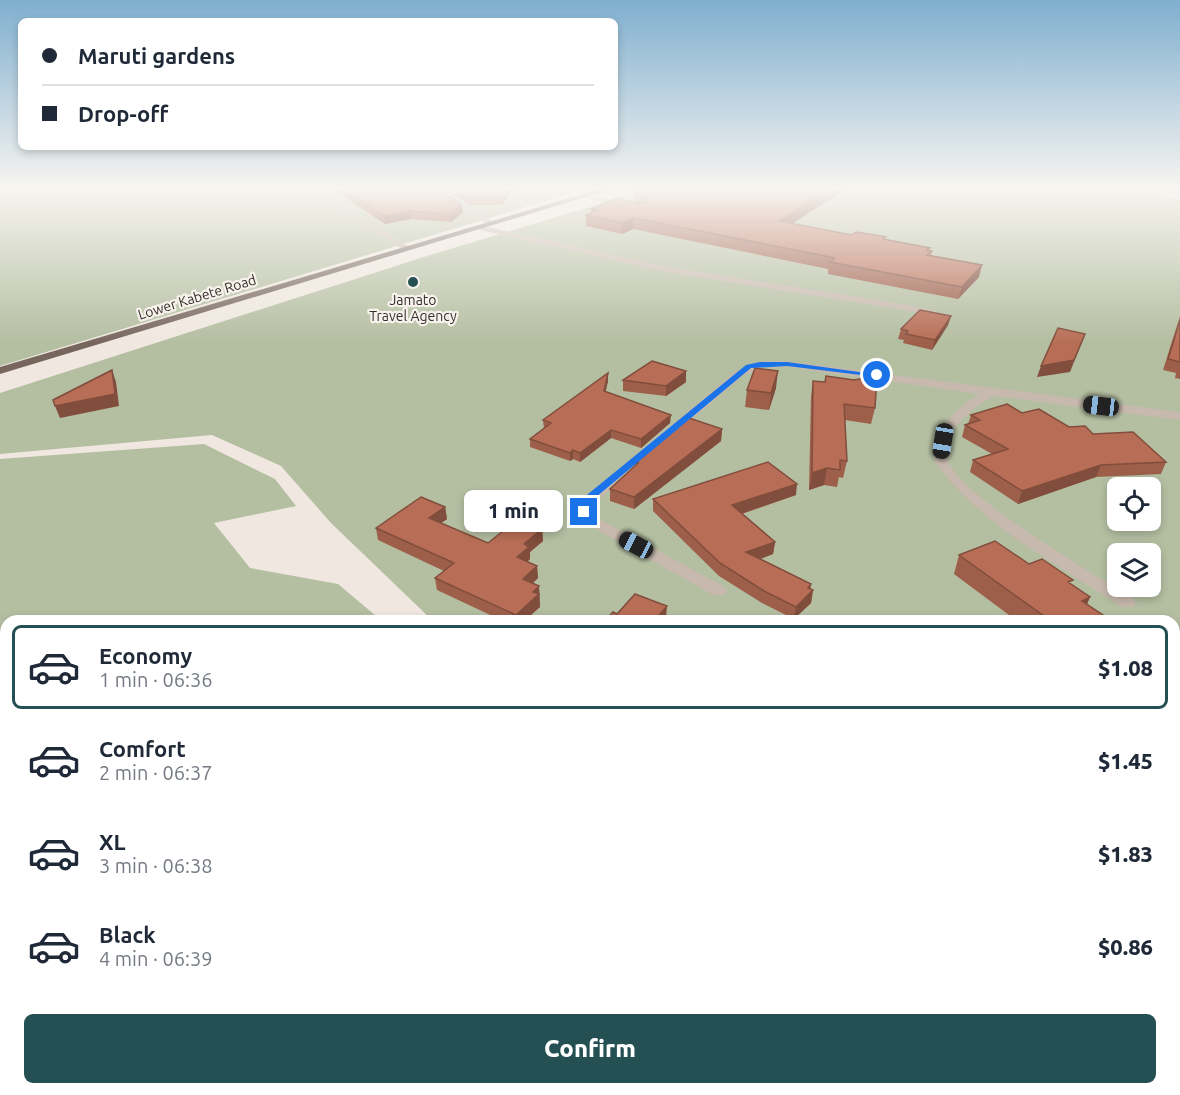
<!DOCTYPE html>
<meta charset="utf-8">
<style>
body{margin:0;font-family:Ubuntu,sans-serif;background:#f6f6f7;color:#1f2937;height:100vh;display:flex;flex-direction:column;font-size:22px;white-space:nowrap}
*{box-sizing:border-box;margin:0}
p{font-size:20px;color:#747a83}
.icon{flex:none;width:33px;height:33px;fill:none;stroke:currentColor;stroke-width:2;stroke-linecap:round;stroke-linejoin:round}
.map{position:relative;flex:1;overflow:hidden}
.panel{position:absolute;left:0px;top:615px;width:1180px;height:480px;display:flex;flex-direction:column;background:#fff;border-radius:18px 18px 0 0;box-shadow:0 3px 9px #0003}
.panel>*{flex:none}
.hud{position:absolute;left:18px;top:18px;width:600px;height:132px;border-radius:9px;box-shadow:0 3px 9px #0003;display:grid;align-content:center;height:132px;padding:0 24px;background:#fff}
.fabs{position:absolute;left:1107px;top:477px;display:grid;gap:12px}
.fabs a{display:grid;place-items:center;width:54px;height:54px;border-radius:9px;background:#fff;box-shadow:0 3px 9px #0003;font-size:30px}
.end{position:absolute;width:27px;height:27px;margin:-14px;border:8px solid #1a73e8;background:#fff;box-shadow:0 0 0 3px #fff}
.from{border-radius:50%}
.bubble{position:absolute;height:42px;border-radius:9px;background:#fff;box-shadow:0 3px 9px #0003;font-size:20px;font-weight:800;line-height:42px;text-align:center}
.car{position:absolute;width:18px;height:36px;margin:-18px -9px;border-radius:8px;box-shadow:0 0 4px 2px #0007;background:linear-gradient(#222 24%,#8ab4d8 0 40%,#222 0 76%,#8ab4d8 0 86%,#222 0)}
.hud b{display:flex;align-items:center;gap:21px;height:57px;font-size:22px}
.hud b+b{border-top:2px solid #e0e1e3}
.hud i{width:15px;height:15px;background:#1f2937}
ul{padding:10px 0 0;list-style:none}
li{display:flex;align-items:center;gap:18px;height:84px;margin:0 12px 9px;padding:0 12px;border:3px solid transparent;border-radius:9px}
li div{flex:1}
li b{display:block;font-size:22px}
li em{font-style:normal;font-weight:800}
li.selected{border-color:#255053}
li>.icon{width:54px;height:54px;stroke-width:1.5}
.primary-button{display:flex;gap:12px;margin-top:auto;padding:12px 24px}
.primary-button a{flex:1;height:69px;border-radius:9px;background:#255053;color:#fff;font-size:24px;font-weight:800;line-height:69px;text-align:center}
.map>svg:first-child{display:block}
.green{fill:#b4bea1;fill-rule:evenodd}
.lines{fill:none;stroke-linecap:round;stroke-linejoin:round}
.minor{fill:#c7b9ad;fill-rule:evenodd}
.major{fill:#76665e;fill-rule:evenodd}
.wall{fill:#9e5f4a}
.shaded-wall{fill:#814d3c}
.building{fill:#b86e56;stroke:#814d3c;stroke-width:1.5}
.route{fill:#1a73e8}
.poi-dot{fill:#255053;stroke:#f8f2ec;stroke-width:2}
.labels{text-anchor:middle;dominant-baseline:central;stroke-width:4.5;stroke-linejoin:round;paint-order:stroke}
.far-street-label{font-size:14px;fill:#362e2b;stroke:#f8f2ec}
.far-poi-label{font-size:14px;fill:#362e2b;stroke:#f8f2ec}
</style>
<div class="map">
<svg width="1180" height="1095" viewBox="0 0 1180 1095">
<rect width="100%" height="100%" fill="#f0e8e0"/>
<path class="green" d="M0,189H585L0,366Z
M649,189H1127L1180,199V1095H1020L1012,1089H1174V621H433L331,523L281,466L212,435L0,454V393L427,256ZM1118,488H1150V520H1118ZM1118,554H1150V586H1118Z
M204,444L275,479L296,506L214,523L250,568L338,584L382,621H6V1089H605V1095H0V459Z"/>
<g class="lines">
<path class="minor" d="M305,189H314L411,248L404,250Z
M429,189H438L496,223L489,225Z
M587,194L631,203L632,205L628,207L584,198Z
M479,225L667,267L904,304L939,312L934,315L667,272L476,229L475,227Z
M762,361H787L1180,412V420L994,396C972,408 942,429 948,459C954,493 1100,578 1134,599L1136,603L1134,607H1122C1060,566 976,523 934,460C937,429 953,409 980,394L787,367L762,368L743,376L590,507L601,520L725,587L727,591L725,595H713L591,526L579,515L576,506L578,503L735,372Z
M1174,1088L1178,1095H1150L1147,1089Z"/>
<path class="major" d="M600,189H612L0,374V367Z"/>
</g>
<path class="wall" d="M332,189H437L463,212L451,222L411,219L385,224Z
M443,189H522L510,193L502,205H470Z
M663,189H846L792,224L852,235L886,237L885,239L932,251L931,255L979,277L958,299L828,274V269L633,229L622,234L586,226V215L591,213V209L638,204L634,202V192Z
M951,316L948,325L932,350L903,343L904,340L898,339L901,329Z
M1180,316V379L1175,378L1176,373L1163,370Z
M686,371V382L666,396L623,391V380Z
M608,381L605,392L670,423L641,448L611,438L580,462L573,459L570,461L530,447V439L544,429L543,420Z
M813,381L825,382L875,408L871,424L845,420L847,461L843,478L839,477L837,487L824,485L809,490L811,396Z
M776,388L769,410L745,407L747,390Z
M1022,413L1093,434L1166,462L1161,474L1096,477L1018,504L970,472L973,460L992,454L962,437L965,425L968,424L971,415Z
M722,429L721,441L634,509L610,501V489L636,466V463Z
M796,495L742,514L775,542L773,554L760,559L813,590L811,603L794,619L762,603L719,576L653,511V499Z
M445,507L447,519L441,523L488,543L542,529L543,541L530,552V559L527,562L537,566L538,578L533,583L539,586L540,607L524,621H503L437,590L435,578L444,571L378,540L376,528Z
M959,555L1029,564L1071,584L1090,597L1087,604L1112,621H1017L954,574Z
M1174,779H1180V843H1174Z
M1174,853L1180,861V978H1174Z
M707,1089H792L797,1095H711Z"/>
<path class="shaded-wall" d="M507,189H522L510,193L502,205L501,197Z
M832,189H846L778,232L779,221Z
M462,204L463,212L451,222L450,214Z
M410,211L411,219L385,224L384,216Z
M634,218L633,229L622,234V223Z
M982,265L979,277L958,299L962,287Z
M951,316L948,325L932,350L935,340Z
M1085,334L1070,372L1037,377L1041,366Z
M112,370L116,382L119,406L60,418L55,406Z
M686,371V382L666,396V386Z
M778,371L776,388L769,410L771,393Z
M608,373V381L604,399V391Z
M671,415L670,423L641,448V439Z
M722,429L721,441L634,509V497Z
M611,430V438L580,462V453Z
M573,450V459L570,461V453Z
M1101,465L1096,477L1018,504L1022,491Z
M827,468L824,485L809,490L812,473Z
M797,484L796,495L731,517L732,505Z
M445,507L447,519L431,530L429,518Z
M542,529L543,541L530,552V559L518,569L517,557L524,544Z
M775,542L773,554L745,565L746,552Z
M537,566L538,578L524,591L523,579Z
M811,584L810,594L813,590L811,603L794,619L796,607L808,588Z
M539,586L540,607L524,621H516V615L533,592Z
M1090,597L1082,616V601Z
M667,606L666,618L664,621H654Z"/>
<path class="building" d="M341,189H437L462,204L450,214L410,211L384,216Z
M455,189H507L501,197H469Z
M640,189H832L779,221L852,235L856,232L886,237L883,239L930,248L927,250L932,251L927,255L982,265L962,287L830,262L835,258L634,218L622,223L586,215L597,210L591,209L618,198L637,204L646,203L647,199L634,192Z
M920,310L951,316L935,340L906,334L908,331L901,329Z
M1180,320V362L1168,359Z
M1058,328L1085,334L1074,360L1041,366Z
M652,361L686,371L666,386L623,380Z
M755,368L778,371L771,393L747,390Z
M112,370L115,394L55,406L53,400Z
M608,373L604,391L671,415L641,439L611,430L580,453L573,450L570,453L530,439L551,423L543,420Z
M826,376L854,380L877,376L875,408L844,404L847,461L840,460V470L827,468L812,473L813,381L825,382Z
M1007,404L1022,413L1039,409L1069,427L1085,426L1093,434L1133,432L1166,462L1101,465L1022,491L973,460L1008,449L965,425L980,420L971,415Z
M686,417L722,429L634,497L610,489L638,463H636Z
M768,462L797,484L732,505L775,542L746,552L811,584L808,588L813,590L796,607L764,591L720,563L653,499Z
M421,497L445,507L429,518L488,543L518,519L542,529L524,544L529,547L517,557L537,566L523,579L539,586L533,592L539,594L516,615L435,578L454,563L376,528Z
M995,541L1029,564L1042,559L1073,580L1068,582L1090,597L1082,601L1112,621H1051L959,555Z
M635,594L667,606L654,621H605L613,612L617,614Z
M578,618L586,621H575Z
M1174,779H1180V825H1174Z
M1174,853L1180,861V952L1177,947H1174Z
M602,1089H607L614,1095H598Z
M724,1089H792L797,1095H728Z"/>
<linearGradient id="sky" x2="0" y2="1"><stop stop-color="#7fafcf"/><stop offset="0.55" stop-color="#f8f5f1"/><stop offset="1" stop-color="#f8f5f1" stop-opacity="0"/></linearGradient>
<rect width="1180" height="343" fill="url(#sky)"/>
<path class="route" d="M760,362H787L881,375L877,377L787,366L751,368L590,502L587,514H581L582,499L746,365Z"/>
<circle class="poi-dot" cx="413" cy="282" r="6"/>
<g class="labels">
<g class="far-street-label">
<text transform="translate(197 297) rotate(-17)">Lower Kabete Road</text>
</g>
<g class="far-poi-label">
<text x="413" y="300">Jamato<tspan x="413" dy="16">Travel Agency</tspan></text>
</g>
</g>
</svg>
<div class="fabs">
<a><svg class="icon" aria-label="locate" viewBox="0 0 24 24"><circle cx="12" cy="12" r="6"/><path d="M12 2v4M12 18v4M2 12h4M18 12h4"/></svg></a>
<a><svg class="icon" aria-label="layers" viewBox="0 0 24 24"><path d="M12 4l9 5-9 5-9-5zM3 14l9 5 9-5"/></svg></a>
</div>
<i class="end from" style="left:877px;top:375px"></i>
<i class="end" style="left:584px;top:512px"></i>
<div class="bubble" style="left:464px;top:490px;width:99px">1 min</div>
<i class="car" style="left:1101px;top:406px;rotate:277deg"></i>
<i class="car" style="left:943px;top:441px;rotate:189deg"></i>
<i class="car" style="left:636px;top:545px;rotate:298deg"></i>
<div class="hud">
<b><i class="from"></i>Maruti gardens</b>
<b><i></i>Drop-off</b>
</div>
<section class="panel">
<ul>
<li class="selected"><svg class="icon" aria-label="car" viewBox="0 0 24 24"><path d="M5 17H2v-5l4-1 3-4h7l3 4 3 1v5h-3M9 17h6M6 11h13"/><circle cx="7" cy="17" r="2"/><circle cx="17" cy="17" r="2"/></svg><div><b>Economy</b><p>1 min · 06:36</p></div><em>$1.08</em></li>
<li><svg class="icon" aria-label="car" viewBox="0 0 24 24"><path d="M5 17H2v-5l4-1 3-4h7l3 4 3 1v5h-3M9 17h6M6 11h13"/><circle cx="7" cy="17" r="2"/><circle cx="17" cy="17" r="2"/></svg><div><b>Comfort</b><p>2 min · 06:37</p></div><em>$1.45</em></li>
<li><svg class="icon" aria-label="car" viewBox="0 0 24 24"><path d="M5 17H2v-5l4-1 3-4h7l3 4 3 1v5h-3M9 17h6M6 11h13"/><circle cx="7" cy="17" r="2"/><circle cx="17" cy="17" r="2"/></svg><div><b>XL</b><p>3 min · 06:38</p></div><em>$1.83</em></li>
<li><svg class="icon" aria-label="car" viewBox="0 0 24 24"><path d="M5 17H2v-5l4-1 3-4h7l3 4 3 1v5h-3M9 17h6M6 11h13"/><circle cx="7" cy="17" r="2"/><circle cx="17" cy="17" r="2"/></svg><div><b>Black</b><p>4 min · 06:39</p></div><em>$0.86</em></li>
</ul>
<div class="primary-button"><a>Confirm</a></div>
</section>
</div>
